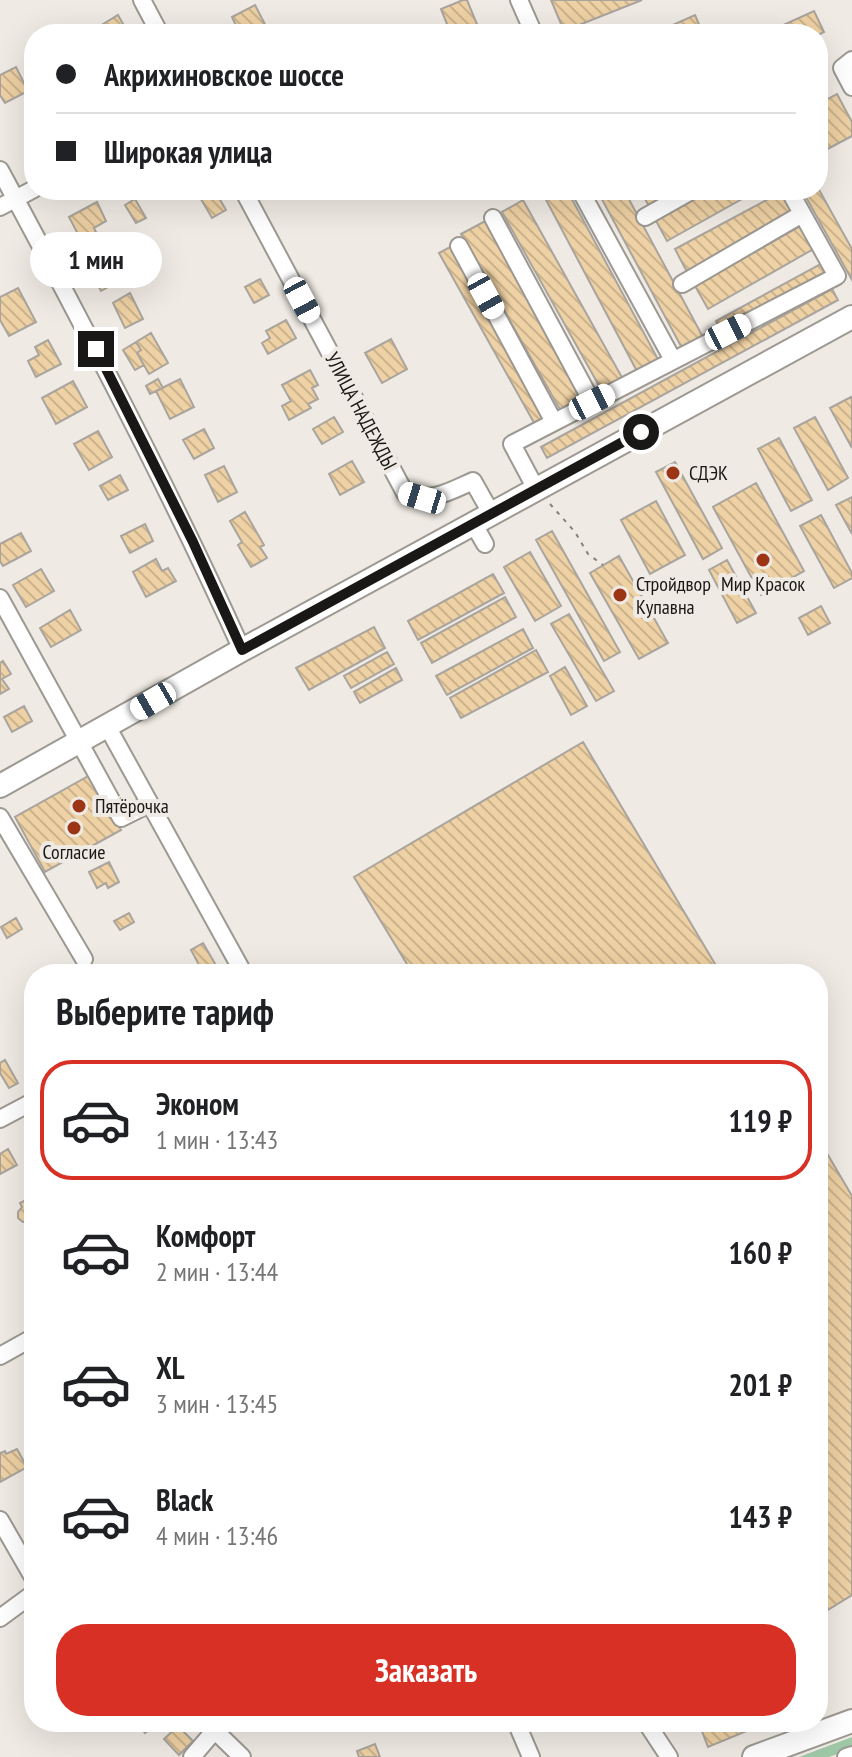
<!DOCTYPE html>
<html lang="ru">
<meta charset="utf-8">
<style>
body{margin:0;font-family:"PT Sans Narrow",sans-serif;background:#f6f6f6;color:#202124;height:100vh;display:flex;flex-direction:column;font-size:30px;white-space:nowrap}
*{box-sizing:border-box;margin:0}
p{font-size:26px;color:#757577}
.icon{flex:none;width:44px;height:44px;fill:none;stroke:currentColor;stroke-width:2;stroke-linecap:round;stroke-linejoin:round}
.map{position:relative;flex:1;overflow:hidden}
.details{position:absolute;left:24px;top:964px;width:804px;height:768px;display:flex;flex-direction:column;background:#fff;border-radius:32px;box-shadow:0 8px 32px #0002}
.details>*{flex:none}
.top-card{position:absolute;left:24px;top:24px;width:804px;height:176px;border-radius:32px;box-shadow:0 8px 32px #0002;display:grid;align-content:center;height:176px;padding:0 32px;background:#fff}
.end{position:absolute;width:36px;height:36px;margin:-18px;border:10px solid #1a1816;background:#fff;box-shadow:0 0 0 4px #fff}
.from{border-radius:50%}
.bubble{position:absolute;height:56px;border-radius:28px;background:#fff;box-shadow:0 8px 32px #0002;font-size:26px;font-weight:600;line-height:56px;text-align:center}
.car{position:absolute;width:24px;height:48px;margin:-24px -12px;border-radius:10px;box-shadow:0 0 6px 2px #0007;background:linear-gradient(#fff 24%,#345 0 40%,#fff 0 76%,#345 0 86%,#fff 0)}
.top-card b{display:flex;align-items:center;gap:28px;height:76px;font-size:30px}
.top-card b+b{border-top:2px solid #e0e0e0}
.top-card i{width:20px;height:20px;background:#202124}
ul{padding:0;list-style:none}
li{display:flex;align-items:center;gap:24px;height:120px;margin:0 16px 12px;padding:0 16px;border:4px solid transparent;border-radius:32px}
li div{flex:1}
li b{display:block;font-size:30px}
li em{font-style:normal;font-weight:600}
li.active{border-color:#d93025}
li>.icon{width:72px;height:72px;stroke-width:1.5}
h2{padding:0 32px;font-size:36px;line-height:96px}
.button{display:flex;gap:16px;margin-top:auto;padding:16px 32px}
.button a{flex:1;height:92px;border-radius:32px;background:#d93025;color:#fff;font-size:32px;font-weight:600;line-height:92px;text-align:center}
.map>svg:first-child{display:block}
.grass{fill:url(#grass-tufts)}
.building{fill:url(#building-back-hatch);stroke:#a9a49d;stroke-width:2}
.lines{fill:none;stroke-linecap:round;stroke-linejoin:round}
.minor-casing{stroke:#9d9992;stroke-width:20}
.major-casing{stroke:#9d9992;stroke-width:26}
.path{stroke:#86837e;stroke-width:2;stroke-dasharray:4 6;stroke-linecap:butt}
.minor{stroke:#fff;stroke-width:16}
.major{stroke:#fff;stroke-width:22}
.route{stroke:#1a1816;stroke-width:10}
.poi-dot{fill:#9c3416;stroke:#efeae3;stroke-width:3}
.labels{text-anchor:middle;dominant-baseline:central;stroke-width:8;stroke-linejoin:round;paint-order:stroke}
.street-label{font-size:20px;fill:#1a1816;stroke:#efeae3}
.poi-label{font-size:20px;fill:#1a1816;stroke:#efeae3;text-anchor:start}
</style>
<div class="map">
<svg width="852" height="1757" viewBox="0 0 852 1757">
<defs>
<pattern id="grass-tufts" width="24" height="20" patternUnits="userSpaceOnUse" patternTransform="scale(2)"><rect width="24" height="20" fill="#9fc8a7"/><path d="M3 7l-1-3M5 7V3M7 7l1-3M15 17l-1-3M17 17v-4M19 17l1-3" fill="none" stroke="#88ab8f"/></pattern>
<pattern id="building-back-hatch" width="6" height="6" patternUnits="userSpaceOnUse" patternTransform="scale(2)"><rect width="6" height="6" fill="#eed1a4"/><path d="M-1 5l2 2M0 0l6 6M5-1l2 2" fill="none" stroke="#ccb38c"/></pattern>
</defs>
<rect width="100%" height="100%" fill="#efeae3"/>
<path class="grass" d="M852,1737V1749L829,1757H799Z"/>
<path class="building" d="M463,0H467L481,34H451L441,9Z
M551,0H642L564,31Z
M255,5L270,34H240L232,17Z
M814,11L824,32L818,35L784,34L781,26Z
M118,15L127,31L122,34H98L95,29Z
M695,15L703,34H669L666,28Z
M16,67L28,91L5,103L0,95V75Z
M837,94L852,122V136L818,154V104Z
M818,188L852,249V280L802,190H818Z
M556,190H567L660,363L639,375L544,196Z
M597,190H624L704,339L683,350Z
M640,190H683L650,208Z
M707,190H758L667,241L655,219Z
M785,190L798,213L687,272L675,249Z
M215,191L226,210L212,218L201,199Z
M135,199L146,218L136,223L125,205Z
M523,200L624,381L603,393L502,212Z
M97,202L106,221L94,228L96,232L81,240L69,217Z
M487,220L587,399L562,413L461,234Z
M804,224L817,247L708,309L695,286Z
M450,247L547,422L537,428L439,253Z
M111,255L124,278L101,291L88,267Z
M826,261L832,272L722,333L716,321Z
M260,279L269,295L254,303L245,287Z
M18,288L36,322L9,336L0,320V297Z
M832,289L838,300L547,458L541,447Z
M130,293L143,319L125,328L113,303Z
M286,320L296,338L268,354L262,343L270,338L266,331Z
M151,333L168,363L149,374L137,353L141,350L136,342Z
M391,339L407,369L382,383L365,353Z
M48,340L61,364L36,377L28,361L39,355L35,347Z
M136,342L141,350L137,353L144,365L135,370L123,350Z
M310,370L318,385L312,388L318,399L308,404L311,408L289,420L282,406L291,401L282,385Z
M158,379L163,388L150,394L146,386Z
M180,379L194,407L170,419L156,391Z
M73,381L87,407L56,424L42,398Z
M851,397L852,400V448L830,408Z
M334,417L343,432L322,444L313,429Z
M815,417L848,478L828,490L794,428Z
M204,429L214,448L194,459L183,440Z
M98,431L112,457L89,470L74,444Z
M779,438L812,500L791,511L758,449Z
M352,461L364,482L340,495L329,474Z
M675,462L722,548L703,559L656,472Z
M224,466L237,492L218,502L205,475Z
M120,475L128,490L108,500L100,486Z
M756,483L804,571L761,595L713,507Z
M852,497V534L836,505Z
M656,501L685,555L650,574L621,520Z
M245,512L264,545L260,547L267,558L251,567L238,545L242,542L230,521Z
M821,515L852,573V578L834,588L800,526Z
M145,524L153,541L130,553L121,536Z
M552,531L620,652L604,661L536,540Z
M21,533L31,551L3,566L0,561V544Z
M530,552L561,606L535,621L504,567Z
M619,556L668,643L639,659L590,573Z
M156,559L162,571L168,568L176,581L146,597L133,572Z
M727,560L756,613L737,623L709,570Z
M41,569L54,591L26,607L13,585Z
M493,574L504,593L418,640L408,621Z
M505,597L516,617L432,663L421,643Z
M821,606L830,623L808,635L799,618Z
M70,610L81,630L51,647L40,628Z
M569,614L614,691L596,701L551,624Z
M374,627L385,648L309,690L296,668Z
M523,629L533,648L447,695L436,676Z
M536,650L548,672L461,718L450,698Z
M387,652L394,664L351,688L344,676Z
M3,661L11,674L2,679L9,689L0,694V663Z
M565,667L587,706L571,715L550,676Z
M396,668L402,680L360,703L354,692Z
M24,706L32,721L12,732L4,717Z
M583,742L721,974H413L354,877Z
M90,775L121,830L45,872L15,817Z
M109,862L119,882L108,888L106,883L97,888L89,872Z
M129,913L134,922L120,930L114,921Z
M16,918L22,929L7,938L1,927Z
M203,943L221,974H204L191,950Z
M5,1060L18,1083L9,1088L0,1073V1063Z
M818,1138L852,1196V1595L818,1616Z
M8,1149L17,1165L0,1174V1154Z
M34,1196V1223L31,1224L29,1221L23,1222L18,1218V1212L22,1207L20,1203Z
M17,1449L27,1467L0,1482V1453L5,1451L6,1454Z
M136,1722H158L145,1733Z
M710,1722H758L759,1726L708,1747L700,1726Z
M178,1726L193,1741L179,1755L164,1739Z
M375,1744L380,1757H359L357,1751Z"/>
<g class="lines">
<g class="minor-casing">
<path id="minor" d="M142,0L160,34
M519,0L534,34
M852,60L842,68L852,87
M0,170C85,328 168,486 242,650
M243,190L405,493C434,502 446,493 473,481L491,513
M580,190L673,360
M0,207L34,189
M645,217L693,190
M493,218L592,402
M459,246L554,422
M682,284L802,214
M536,489L512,444L837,276L789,190
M473,523L485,544
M0,598L121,818L149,804
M107,726L244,974
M0,817L84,959
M0,1119L34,1101
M0,1356L34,1337
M0,1520L34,1579
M0,1618L34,1593
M206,1722L242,1757
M516,1722L531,1757
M646,1722L669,1757
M192,1757L221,1723
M846,1757L852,1755"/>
</g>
<g class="major-casing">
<path id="major" d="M0,786L242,650L852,317
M754,1757L852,1721"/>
</g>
<path class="path" d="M550,504L575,532L588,554L603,565"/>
<use href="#minor" class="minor"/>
<use href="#major" class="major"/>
</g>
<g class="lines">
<path class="route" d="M96,349L193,542L242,650L641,432"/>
</g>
<g class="poi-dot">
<circle cx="673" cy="473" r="8"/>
<circle cx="763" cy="560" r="8"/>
<circle cx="620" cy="595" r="8"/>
<circle cx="79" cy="806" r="8"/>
<circle cx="74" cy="828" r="8"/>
</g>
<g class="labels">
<g class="street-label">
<text transform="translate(361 411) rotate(62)">УЛИЦА НАДЕЖДЫ</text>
</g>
<g class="poi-label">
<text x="689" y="473">СДЭК</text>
<text x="636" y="584">Стройдвор<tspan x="636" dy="23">Купавна</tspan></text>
<text x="763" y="584" text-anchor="middle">Мир Красок</text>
<text x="95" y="806">Пятёрочка</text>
<text x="74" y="852" text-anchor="middle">Согласие</text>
</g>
</g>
</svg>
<i class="end from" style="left:641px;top:432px"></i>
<i class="end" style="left:96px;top:349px"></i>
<div class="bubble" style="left:30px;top:232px;width:132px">1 мин</div>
<i class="car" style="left:486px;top:296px;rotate:151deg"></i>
<i class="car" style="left:302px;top:300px;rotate:152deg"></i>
<i class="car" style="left:728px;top:332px;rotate:63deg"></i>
<i class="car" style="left:592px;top:402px;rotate:63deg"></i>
<i class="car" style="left:422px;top:498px;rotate:287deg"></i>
<i class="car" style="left:153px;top:701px;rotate:240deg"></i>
<div class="top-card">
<b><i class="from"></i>Акрихиновское шоссе</b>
<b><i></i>Широкая улица</b>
</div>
<section class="details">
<h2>Выберите тариф</h2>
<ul>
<li class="active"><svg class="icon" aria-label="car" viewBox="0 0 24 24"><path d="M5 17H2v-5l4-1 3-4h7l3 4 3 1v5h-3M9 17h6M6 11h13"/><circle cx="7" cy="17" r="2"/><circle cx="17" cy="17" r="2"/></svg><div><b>Эконом</b><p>1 мин · 13:43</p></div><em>119 ₽</em></li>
<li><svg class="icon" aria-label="car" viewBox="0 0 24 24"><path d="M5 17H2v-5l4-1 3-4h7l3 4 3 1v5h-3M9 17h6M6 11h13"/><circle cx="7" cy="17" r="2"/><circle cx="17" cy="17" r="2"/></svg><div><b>Комфорт</b><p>2 мин · 13:44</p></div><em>160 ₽</em></li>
<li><svg class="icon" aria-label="car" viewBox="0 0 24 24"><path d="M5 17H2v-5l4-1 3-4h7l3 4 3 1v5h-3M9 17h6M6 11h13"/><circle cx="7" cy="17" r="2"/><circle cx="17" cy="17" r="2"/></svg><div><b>XL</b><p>3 мин · 13:45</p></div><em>201 ₽</em></li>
<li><svg class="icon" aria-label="car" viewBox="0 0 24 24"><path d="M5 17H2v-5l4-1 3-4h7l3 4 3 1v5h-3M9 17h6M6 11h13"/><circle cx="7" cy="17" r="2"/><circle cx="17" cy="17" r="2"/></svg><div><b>Black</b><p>4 мин · 13:46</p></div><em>143 ₽</em></li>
</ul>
<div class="button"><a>Заказать</a></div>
</section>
</div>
